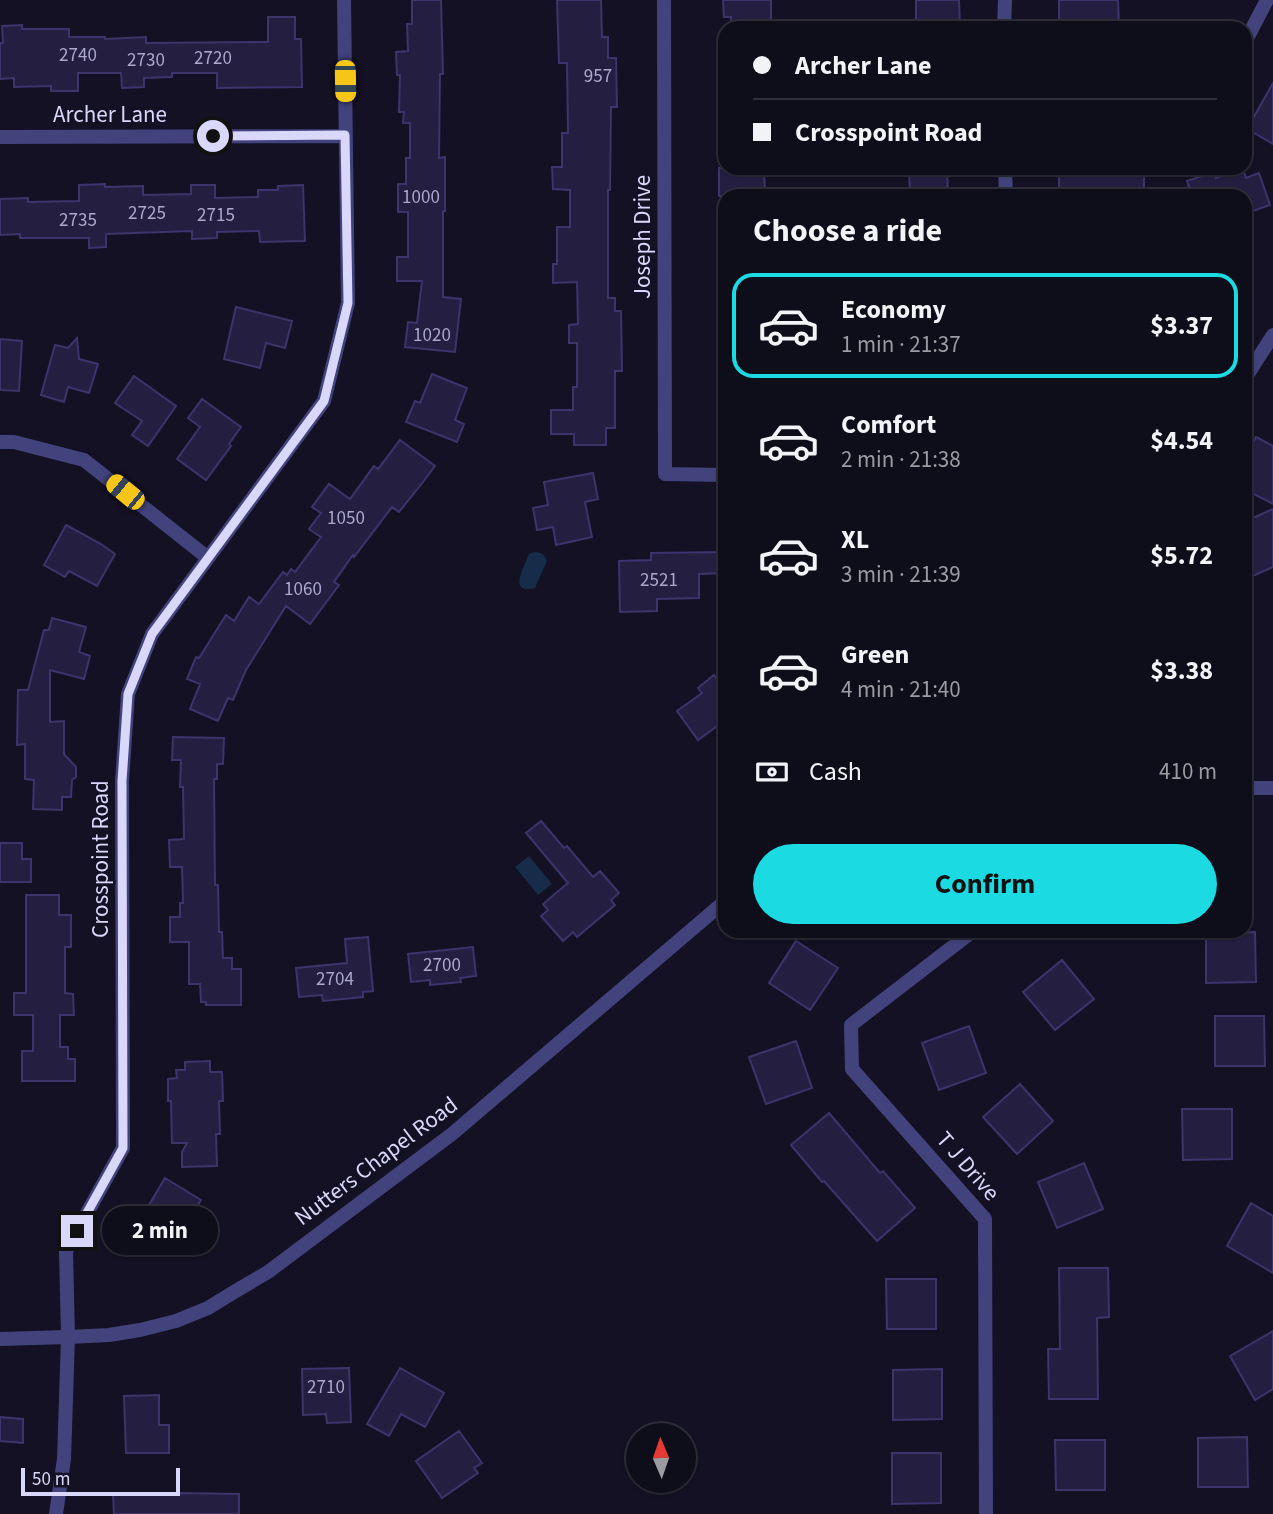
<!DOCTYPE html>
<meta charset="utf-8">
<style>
body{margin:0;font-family:"Source Sans 3",sans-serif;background:#171623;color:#f1f3f6;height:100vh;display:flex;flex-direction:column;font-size:26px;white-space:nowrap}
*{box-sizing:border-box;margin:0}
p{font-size:23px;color:#9b9ca2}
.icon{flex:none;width:38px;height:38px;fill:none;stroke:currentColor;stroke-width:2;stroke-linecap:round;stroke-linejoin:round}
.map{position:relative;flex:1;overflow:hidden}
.drawer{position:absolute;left:718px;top:189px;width:534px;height:749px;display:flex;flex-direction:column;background:#0e0d1a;border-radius:21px;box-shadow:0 2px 5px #0004,0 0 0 2px #2e2d39}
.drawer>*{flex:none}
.guide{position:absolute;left:718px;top:21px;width:534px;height:154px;border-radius:21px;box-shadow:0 2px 5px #0004,0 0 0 2px #2e2d39;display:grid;align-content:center;height:154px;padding:0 35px;background:#0e0d1a}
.needle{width:46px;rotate:358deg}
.buttons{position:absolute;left:626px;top:1423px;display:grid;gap:14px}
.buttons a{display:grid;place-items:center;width:70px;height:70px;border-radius:50%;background:#0e0d1a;box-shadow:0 2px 5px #0004,0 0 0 2px #2e2d39;font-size:35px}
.scale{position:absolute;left:21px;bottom:18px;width:159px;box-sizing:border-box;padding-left:7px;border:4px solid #d9d7fa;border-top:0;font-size:19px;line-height:24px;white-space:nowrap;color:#d9d7fa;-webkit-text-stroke:5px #131123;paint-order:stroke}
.end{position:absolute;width:32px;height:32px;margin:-16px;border:9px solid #d9d7fa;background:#111;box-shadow:0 0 0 4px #111}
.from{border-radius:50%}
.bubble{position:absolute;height:49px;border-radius:24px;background:#0e0d1a;box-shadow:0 2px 5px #0004,0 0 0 2px #2e2d39;font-size:23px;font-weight:700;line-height:49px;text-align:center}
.car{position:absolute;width:21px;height:42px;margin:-21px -10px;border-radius:9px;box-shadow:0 0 5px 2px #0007;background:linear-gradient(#f5c518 24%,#345 0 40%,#f5c518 0 76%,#345 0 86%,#f5c518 0)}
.guide b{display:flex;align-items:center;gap:24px;height:66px;font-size:26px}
.guide b+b{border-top:2px solid #2e2d39}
.guide i{width:18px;height:18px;background:#f1f3f6}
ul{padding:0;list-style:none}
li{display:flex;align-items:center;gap:21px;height:105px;margin:0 14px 10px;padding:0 21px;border:4px solid transparent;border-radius:21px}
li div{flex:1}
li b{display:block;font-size:26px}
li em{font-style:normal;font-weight:700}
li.selected{border-color:#1bdae2}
li>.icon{width:63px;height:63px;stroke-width:1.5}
h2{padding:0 35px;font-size:32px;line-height:84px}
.pay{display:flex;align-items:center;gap:18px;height:77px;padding:0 35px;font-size:26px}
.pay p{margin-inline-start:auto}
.cta{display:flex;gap:14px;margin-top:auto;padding:14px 35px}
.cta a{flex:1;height:80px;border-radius:42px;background:#1bdae2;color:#111;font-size:28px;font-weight:700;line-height:80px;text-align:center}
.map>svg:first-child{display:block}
.water{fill:#162c48}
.building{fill:#241f41;stroke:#3c346b;stroke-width:2}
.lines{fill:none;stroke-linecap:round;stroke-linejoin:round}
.street{stroke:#42437c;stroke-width:14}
.route{stroke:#d9d7fa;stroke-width:9}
.labels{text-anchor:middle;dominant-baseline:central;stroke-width:5;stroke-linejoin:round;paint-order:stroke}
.number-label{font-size:19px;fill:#aca9cc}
.street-label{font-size:23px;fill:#d9d7fa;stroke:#131123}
</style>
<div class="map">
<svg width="1273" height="1514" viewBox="0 0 1273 1514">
<rect width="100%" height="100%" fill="#131123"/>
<path class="water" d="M534,552C541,552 544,554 547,561L535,588C507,595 524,567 529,554Z
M529,856L552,884L538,895L515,867Z"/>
<path class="building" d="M412,0H441L443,74H440L439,158L445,157V211H443V297L461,299L455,352L405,347L408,322L417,323L422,281H397V257H408V212H398V184H406V158H410V123H403L404,112H399L400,75H397L396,52L408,51L407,24H412Z
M557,0H601L602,37H608V58H616L617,107H611L610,190H608V298H615V311H621L622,371H615V428H606V445H574V434H551V410H573V387H577V343H569V325L578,324L577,282L553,283V264H557V227H570V190L553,189L552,167H562V133H568L567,63H559Z
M723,0H771V28H731V17H724Z
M916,0H959L960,28H916Z
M1059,0H1118L1119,28H1059Z
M268,17H295V39H301L302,87L217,88V73H172V77L144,78V87L122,88L121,73H78V91H51V86L14,87V78L0,79V43H3L2,26L22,25V29H69V37H105V39L146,37V43L268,42Z
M1273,83V144L1247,129Z
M719,168H764L765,196H719Z
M909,168H947L948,196H910Z
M1059,168H1144V195L1059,196Z
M1243,169L1246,178L1259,173L1270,205L1244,214V196H1173V193L1189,187L1187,181L1214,172L1216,178Z
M105,184V187L143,186V195L191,194V185H215V198L258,197V190H278V186L303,185L305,241L260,242L259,231L217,232V238L192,239V231L106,234V247L89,248V238H20V234L0,235V199L28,198V202L79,201V185Z
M236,307L292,321L285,348L266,343L260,368L224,359Z
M77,338L79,359L98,364L89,393L68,387L64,402L41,395L55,345L68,348Z
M0,339L22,341L19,391L0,390Z
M432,374L467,388L455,420L464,424L457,442L406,422L415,401L420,403Z
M134,376L176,406L148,446L132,435L142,421L115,403Z
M202,399L241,427L229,444L231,446L206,480L177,459L200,427L188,418Z
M1256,437L1273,446V504L1244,489V458Z
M400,440L435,466L423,482L399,512L392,507L354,557L353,555L334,582L339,585L310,624L286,606L246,670L233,700L228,698L218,721L190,709L200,684L187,679L196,657L199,658L226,615L234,621L249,597L259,604L283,572L287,575L291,569L295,572L321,537L309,529L321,513L312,507L329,484L350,499L374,466L378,469Z
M593,473L598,499L585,502L592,537L556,545L553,527L537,530L533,508L548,505L544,482Z
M1273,509V567L1244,580V522Z
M66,525L101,544L115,554L97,586L69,571L65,577L44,565Z
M724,552V573L699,574V598L657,599V611L620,612L619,561L651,560V553Z
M52,618L86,627L79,652L90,656L84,679L50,670V722L64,721V754L76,767V777L72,780L71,797H62V810L33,809L34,780L25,779V744L17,745L18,690H28L44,630H49Z
M714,675L724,689V721L698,740L677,711L702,693L698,688Z
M173,737L224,738L223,764H217V779H214L215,885H218L219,932H222L223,958H232V969H241V1005H206V1002H201L200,984H189V942H170V917H180V903H183L182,867H170L169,840L184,839L183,787H180L181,760H172Z
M541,821L564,848L567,846L593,877L600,871L619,893L611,900L615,905L577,937L573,932L563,941L541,916L548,910L543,904L568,883L526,833Z
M0,843H22V859H31V882H0Z
M26,895H59V915H71V947H65V993L73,994L74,1015H60V1047H68V1059H75V1081H22V1051H33V1015H14V993H26Z
M1255,932L1256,982L1206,983V933Z
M368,937L373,991L363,992V997L323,1001L322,995L299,997L296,968L347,963L345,939Z
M796,941L838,968L810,1010L769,983Z
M473,947L476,976L460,978L461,982L430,985V980L411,982L408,954Z
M1062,960L1094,999L1055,1030L1023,992Z
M1215,1016H1264L1265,1066H1215Z
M969,1026L986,1073L939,1090L922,1043Z
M796,1041L812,1088L766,1104L749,1057Z
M210,1061V1072H222L223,1101H219L220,1134H216L217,1166L182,1167V1152L187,1143H172L171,1101H168V1079L177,1078L176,1070H185V1062Z
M1020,1084L1053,1121L1017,1154L983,1117Z
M1182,1109H1232V1159L1183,1160Z
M829,1113L880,1173L883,1171L915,1208L877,1241L824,1181L822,1182L791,1145Z
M1084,1163L1103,1209L1057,1228L1038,1182Z
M165,1178L201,1200L183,1229L187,1232L175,1252L159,1242L162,1236L139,1222Z
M1251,1203L1273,1216V1273L1227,1246Z
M1059,1268H1108L1109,1317L1097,1318L1098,1399H1049L1048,1349H1060Z
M886,1279H936V1329H887Z
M1273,1331V1389L1255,1400L1230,1356Z
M349,1368L351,1422L327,1423L326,1414L303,1415L302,1369Z
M400,1368L444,1393L425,1427L401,1414L389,1436L367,1424Z
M942,1369V1419L893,1420V1370Z
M159,1395V1425H169V1453H126L124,1396Z
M0,1417L23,1419V1443L0,1441Z
M459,1431L482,1463L474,1468L478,1473L442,1498L416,1461Z
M1247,1437L1248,1487H1198V1438Z
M1055,1440H1105V1490H1056Z
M892,1453H941V1503L892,1504Z
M180,1493L239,1494V1514H114L113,1494Z"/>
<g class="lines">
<path class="street" d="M664,0L665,474L724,475
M1004,28L1005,0
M1244,44L1267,0
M0,137L345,136
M1005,168L1006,196
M1244,380L1273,335
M0,442H14L84,460L208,558
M1244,788H1273
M973,931L851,1025L852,1069L985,1219L986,1514
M0,1339L68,1337L109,1335L140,1330L176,1321L208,1308L234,1292L268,1272L452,1134L724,902
M56,1514L64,1459L68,1337L66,1251L123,1148L122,781L128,694L152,634L324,401L348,303L344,0"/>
</g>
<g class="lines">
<path class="route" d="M77,1231L123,1148L122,781L128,694L152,634L324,401L348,303L345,135L213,136"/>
</g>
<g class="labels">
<g class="number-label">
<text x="78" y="55">2740</text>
<text x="213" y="58">2720</text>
<text x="146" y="60">2730</text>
<text x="598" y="76">957</text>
<text x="421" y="197">1000</text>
<text x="147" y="213">2725</text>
<text x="216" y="215">2715</text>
<text x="78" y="220">2735</text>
<text x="432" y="335">1020</text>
<text x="346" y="518">1050</text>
<text x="659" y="580">2521</text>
<text x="303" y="589">1060</text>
<text x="442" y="965">2700</text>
<text x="335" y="979">2704</text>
<text x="326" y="1387">2710</text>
</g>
<g class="street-label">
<text x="110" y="114">Archer Lane</text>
<text transform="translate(642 237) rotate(-90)">Joseph Drive</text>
<text transform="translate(100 859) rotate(-90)">Crosspoint Road</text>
<text transform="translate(376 1161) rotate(-37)">Nutters Chapel Road</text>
<text transform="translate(968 1166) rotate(49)">T J Drive</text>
</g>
</g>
</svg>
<div class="buttons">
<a><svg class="needle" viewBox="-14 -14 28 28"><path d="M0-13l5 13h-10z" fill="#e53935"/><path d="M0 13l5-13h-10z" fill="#9b9ca2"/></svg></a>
</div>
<div class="scale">50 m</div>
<i class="end from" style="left:213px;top:136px"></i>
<i class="end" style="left:77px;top:1231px"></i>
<div class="bubble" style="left:102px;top:1206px;width:116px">2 min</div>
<i class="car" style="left:345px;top:81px;rotate:179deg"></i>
<i class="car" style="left:125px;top:492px;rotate:309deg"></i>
<div class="guide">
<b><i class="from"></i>Archer Lane</b>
<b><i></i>Crosspoint Road</b>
</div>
<section class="drawer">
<h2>Choose a ride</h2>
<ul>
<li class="selected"><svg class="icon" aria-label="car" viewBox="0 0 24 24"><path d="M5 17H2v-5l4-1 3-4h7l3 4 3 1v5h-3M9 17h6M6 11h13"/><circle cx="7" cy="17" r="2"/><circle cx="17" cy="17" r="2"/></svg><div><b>Economy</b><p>1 min · 21:37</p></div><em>$3.37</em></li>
<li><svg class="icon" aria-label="car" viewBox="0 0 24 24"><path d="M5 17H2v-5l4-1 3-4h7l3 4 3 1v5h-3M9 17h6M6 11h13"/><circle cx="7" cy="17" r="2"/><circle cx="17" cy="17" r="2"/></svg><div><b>Comfort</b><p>2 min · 21:38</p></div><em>$4.54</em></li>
<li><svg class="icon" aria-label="car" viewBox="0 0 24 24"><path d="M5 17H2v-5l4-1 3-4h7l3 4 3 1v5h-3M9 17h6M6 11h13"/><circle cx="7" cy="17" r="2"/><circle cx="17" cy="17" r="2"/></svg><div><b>XL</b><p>3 min · 21:39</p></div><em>$5.72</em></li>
<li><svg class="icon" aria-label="car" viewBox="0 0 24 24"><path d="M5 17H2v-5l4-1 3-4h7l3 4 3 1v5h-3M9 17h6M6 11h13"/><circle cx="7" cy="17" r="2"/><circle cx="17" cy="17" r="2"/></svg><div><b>Green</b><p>4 min · 21:40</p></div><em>$3.38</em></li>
</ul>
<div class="pay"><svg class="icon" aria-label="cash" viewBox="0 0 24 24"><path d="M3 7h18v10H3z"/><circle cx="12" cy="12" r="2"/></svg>Cash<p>410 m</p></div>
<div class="cta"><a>Confirm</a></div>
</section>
</div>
